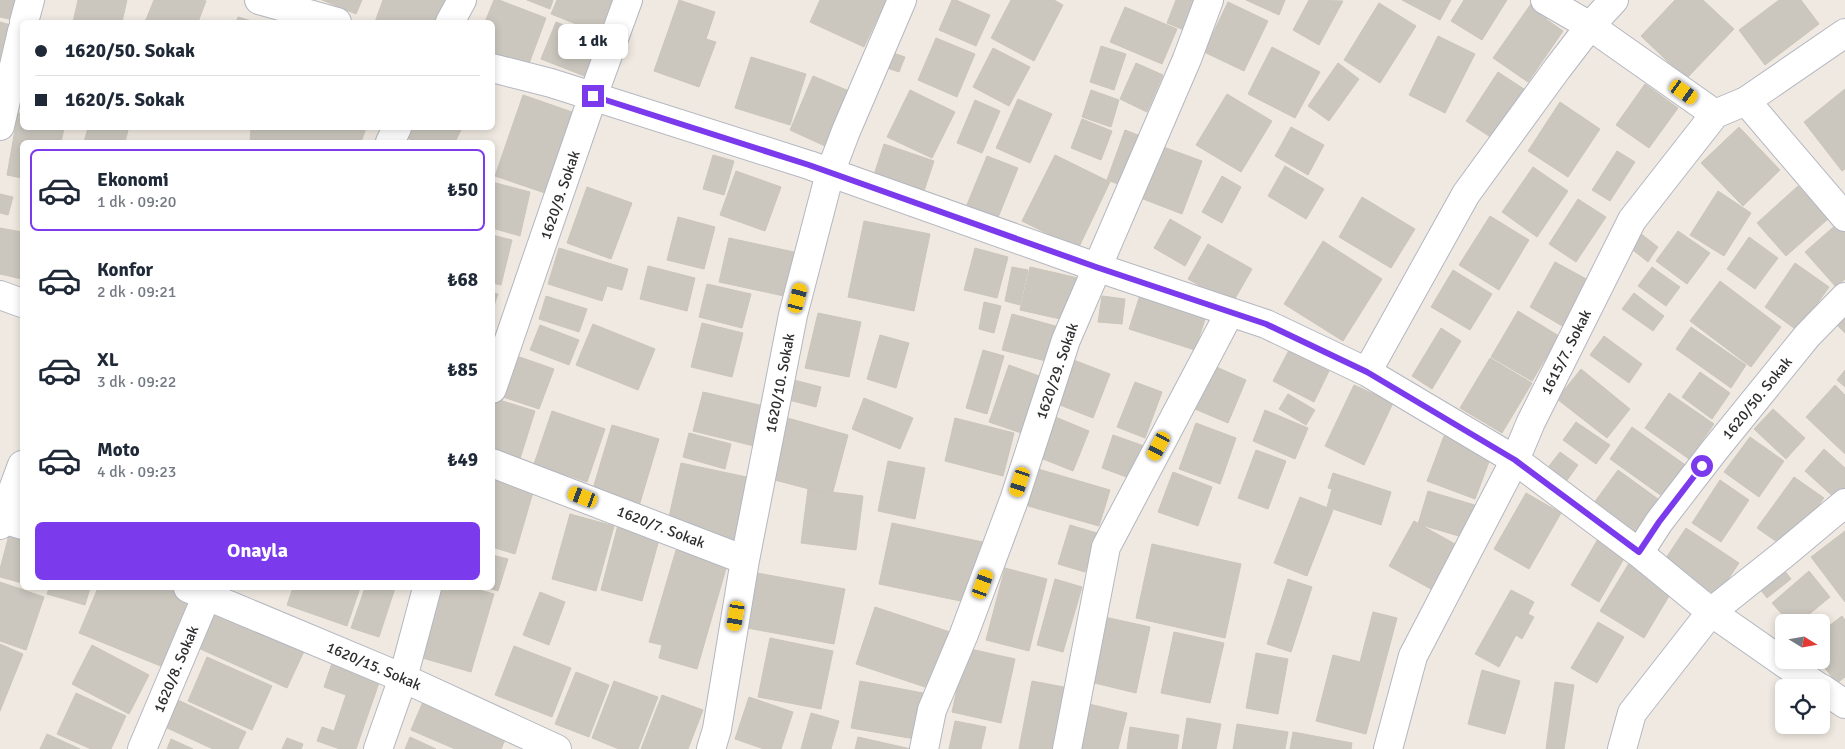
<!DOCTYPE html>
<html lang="tr">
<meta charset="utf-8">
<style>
body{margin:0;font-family:Signika,sans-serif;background:#f2f2f3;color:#1f2937;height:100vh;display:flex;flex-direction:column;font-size:19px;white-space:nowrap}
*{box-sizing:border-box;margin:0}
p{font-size:16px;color:#747a83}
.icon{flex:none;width:28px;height:28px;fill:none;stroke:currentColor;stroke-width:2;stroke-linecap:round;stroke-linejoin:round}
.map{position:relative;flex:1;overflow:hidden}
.details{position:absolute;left:20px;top:140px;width:475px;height:450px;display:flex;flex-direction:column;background:#fff;border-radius:8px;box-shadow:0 2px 8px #0003}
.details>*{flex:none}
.hud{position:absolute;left:20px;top:20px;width:475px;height:110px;border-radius:8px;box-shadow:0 2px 8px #0003;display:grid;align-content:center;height:110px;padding:0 15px;background:#fff}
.needle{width:32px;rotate:101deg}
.controls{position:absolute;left:1775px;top:614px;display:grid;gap:10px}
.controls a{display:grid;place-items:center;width:55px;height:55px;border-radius:8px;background:#fff;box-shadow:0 2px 8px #0003;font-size:25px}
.end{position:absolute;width:22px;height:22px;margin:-11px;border:6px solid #7c3aed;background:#fff;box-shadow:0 0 0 2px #fff}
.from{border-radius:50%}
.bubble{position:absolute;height:35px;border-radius:8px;background:#fff;box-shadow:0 2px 8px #0003;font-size:16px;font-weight:700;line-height:35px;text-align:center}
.car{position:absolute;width:15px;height:30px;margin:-15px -8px;border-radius:6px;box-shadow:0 0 4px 1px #0007;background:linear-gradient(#f5c518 24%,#345 0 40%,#f5c518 0 76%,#345 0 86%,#f5c518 0)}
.hud b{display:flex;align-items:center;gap:18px;height:48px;font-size:19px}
.hud b+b{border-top:1px solid #e0e1e3}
.hud i{width:12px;height:12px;background:#1f2937}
ul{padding:9px 0 0;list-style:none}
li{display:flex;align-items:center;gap:15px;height:82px;margin:0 10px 8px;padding:0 5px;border:2px solid transparent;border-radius:8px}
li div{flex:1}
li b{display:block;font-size:19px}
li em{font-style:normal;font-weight:700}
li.current{border-color:#7c3aed}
li>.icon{width:45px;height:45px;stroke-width:1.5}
.action{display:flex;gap:10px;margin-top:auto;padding:10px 15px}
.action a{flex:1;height:58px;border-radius:8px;background:#7c3aed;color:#fff;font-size:20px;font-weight:700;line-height:58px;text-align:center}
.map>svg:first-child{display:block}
.building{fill:#cbc7bf;stroke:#cbc5ba}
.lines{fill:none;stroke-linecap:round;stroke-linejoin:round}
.minor-casing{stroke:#b4b7c1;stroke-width:30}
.tertiary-casing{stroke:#b4b7c1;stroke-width:30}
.minor{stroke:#fff;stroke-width:28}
.tertiary{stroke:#fff;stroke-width:28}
.route{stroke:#7c3aed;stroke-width:6}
.labels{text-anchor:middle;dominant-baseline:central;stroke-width:4.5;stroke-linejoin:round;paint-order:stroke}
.street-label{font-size:15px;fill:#2e2e2e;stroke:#fff}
</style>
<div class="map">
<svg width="1845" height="749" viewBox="0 0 1845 749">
<rect width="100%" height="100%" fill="#efe9e1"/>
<path class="building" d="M0,0H19L14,20L0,17Z
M78,0H127L122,22H73Z
M154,0H202L206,1L198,22H145Z
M322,0H362L356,14Z
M383,0H449L440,22H375Z
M494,0H499L546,18L527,69L492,56V22H485Z
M527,0H553L550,9Z
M557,0H616L612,38L551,14Z
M679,0L715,12L706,39L716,42L699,87L654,71Z
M820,0H886L864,47L810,22Z
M952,0H956L990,15L976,46L939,30Z
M1011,0H1054L1063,5L1034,61L991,38Z
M1176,0H1193L1200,3L1189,32L1167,23Z
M1246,0H1285L1279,15Z
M1309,0L1343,1L1319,45L1293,30Z
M1402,0H1451L1440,20Z
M1464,0H1507L1482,40L1451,21Z
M1675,0H1703L1734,29L1686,79L1641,36Z
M1779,0H1801L1819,24L1765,65L1739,30Z
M1533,1L1550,13L1546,19L1563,31L1528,82L1493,58Z
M1228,2L1268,21L1244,71L1204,52Z
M1379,3L1416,26L1380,83L1344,60Z
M1125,7L1177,29L1162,64L1110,42Z
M238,17L255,22H236Z
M0,22L11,25L0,63Z
M556,22L602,40L587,77L541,59Z
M1438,36L1475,54L1445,113L1409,95Z
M936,38L975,54L957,97L918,80Z
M1101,46L1126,54L1114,90L1090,82Z
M1272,47L1320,72L1295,118L1248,94Z
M993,48L1030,67L1009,106L973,87Z
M893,53L905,57L899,72L887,68Z
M751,57L806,74L790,125L735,108Z
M1136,63L1163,75L1147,112L1120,99Z
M1338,63L1359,79L1329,121L1308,106Z
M1498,72L1527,91L1495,140L1466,121Z
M813,76L849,91L825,146L790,130Z
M1645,84L1678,108L1649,148L1616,125Z
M1845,89V169L1842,171L1804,122Z
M910,90L955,112L932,158L887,137Z
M1091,90L1119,100L1111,127L1082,117Z
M1227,94L1272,121L1241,172L1196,145Z
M523,95L575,113L548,194L495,176Z
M1018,99L1052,114L1030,163L996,148Z
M975,100L1000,111L982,153L957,143Z
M1560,102L1600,129L1568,177L1528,151Z
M18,113L22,114V128H64L61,142H22V178L7,175Z
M1082,119L1112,131L1101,160L1071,148Z
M1291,127L1324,145L1308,175L1275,156Z
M1739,127L1780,170L1743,206L1701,163Z
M88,128H116L128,130L125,142H84Z
M251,128H366L361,142H250Z
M407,128H462L455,142H416L403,136Z
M1125,130L1143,137L1126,187L1107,180Z
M884,144L934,161L922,197L872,181Z
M1158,145L1202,161L1182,214L1138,197Z
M1617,151L1635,162L1610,201L1592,190Z
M713,155L734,161L724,195L703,189Z
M1055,155L1110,182L1078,249L1022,221Z
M987,156L1018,168L997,220L966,207Z
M1285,166L1324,189L1306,219L1268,196Z
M1533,167L1568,191L1537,237L1502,212Z
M736,171L781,187L765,231L720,215Z
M1222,176L1241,187L1222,223L1202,212Z
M492,182L530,192L520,236L492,228Z
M1798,186L1828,219L1786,256L1757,223Z
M587,187L632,203L611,259L567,243Z
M1718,191L1751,213L1724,256L1690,235Z
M0,194L13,197L8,215L0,213Z
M1362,197L1415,229L1391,268L1339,237Z
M1578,199L1606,217L1576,262L1549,244Z
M1490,216L1529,240L1499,290L1459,265Z
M678,217L715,227L704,269L667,260Z
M1170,219L1201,237L1185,266L1154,248Z
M864,221L930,234L914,311L848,297Z
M1838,223L1845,231V279L1836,287L1805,252Z
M0,228L22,232V279L0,274Z
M1678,231L1710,253L1687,284L1656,261Z
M1640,233L1658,247L1648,262L1629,247Z
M492,235L512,240L501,285L492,283Z
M1749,237L1778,258L1755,289L1727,269Z
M729,238L794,252L784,296L719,282Z
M1323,241L1382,279L1343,341L1284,304Z
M1208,244L1252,269L1232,304L1188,279Z
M559,248L628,269L622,290L607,286L602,301L548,284Z
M975,248L1008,257L997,298L964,290Z
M1555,262L1590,281L1564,327L1530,307Z
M1795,263L1829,287L1798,331L1765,307Z
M648,266L695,278L687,311L640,299Z
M1012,267L1028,270L1020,305L1005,301Z
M1030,267L1078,278L1069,321L1020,310Z
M1652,267L1680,287L1666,306L1638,286Z
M1453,270L1492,294L1470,330L1431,307Z
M1720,281L1781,327L1751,367L1690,321Z
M707,284L751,294L742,328L699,317Z
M1141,292L1207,313L1195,350L1129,329Z
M492,293L498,294L492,311Z
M1634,293L1664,316L1653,331L1622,309Z
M546,296L587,309L579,332L539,319Z
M1102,296L1125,299L1122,324L1098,322Z
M984,302L1001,306L994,333L979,329Z
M1518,311L1559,336L1532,381L1491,357Z
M818,313L861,322L849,377L805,368Z
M1012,314L1059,327L1050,362L1002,350Z
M1845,315V333L1836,324Z
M702,323L743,333L732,377L691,367Z
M593,324L655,349L638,390L576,365Z
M540,325L579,340L569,365L530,350Z
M1691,327L1746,365L1731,388L1676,349Z
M1441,328L1461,341L1432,389L1412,376Z
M880,335L909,343L896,388L867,379Z
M1604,336L1642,364L1629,383L1590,355Z
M983,350L1004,356L987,414L966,408Z
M1289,350L1329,371L1314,402L1273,381Z
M514,355L554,369L539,409L500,396Z
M1490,358L1532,383L1502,433L1460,408Z
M1071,359L1110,374L1093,418L1055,403Z
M1009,365L1050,380L1030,436L989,422Z
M1214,366L1246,380L1228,423L1195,409Z
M1581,369L1630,409L1607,438L1557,399Z
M1845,370V387L1837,380Z
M1700,372L1730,393L1712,419L1682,397Z
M794,380L821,387L816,407L789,400Z
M1135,382L1162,392L1145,438L1117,427Z
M1354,385L1393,403L1364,465L1325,446Z
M1835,385L1845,395V454L1806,417Z
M703,392L764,406L754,446L693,431Z
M1669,393L1714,424L1689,459L1645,428Z
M1288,394L1315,410L1306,425L1279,409Z
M493,398L535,411L519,462L492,454Z
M864,398L913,418L900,449L852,429Z
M1773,409L1805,438L1786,459L1754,429Z
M1265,410L1308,428L1295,459L1253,441Z
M552,411L605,429L587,482L534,464Z
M1053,416L1089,431L1073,471L1038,457Z
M784,417L848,435L832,495L767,478Z
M955,418L1014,433L1003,476L945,461Z
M1576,422L1610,445L1596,464L1563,440Z
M1196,423L1236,438L1220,484L1179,469Z
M612,425L659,439L639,506L592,492Z
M1632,427L1691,469L1669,501L1610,459Z
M689,433L731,444L725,469L683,457Z
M1113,435L1144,446L1132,479L1102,468Z
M1444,436L1492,454L1475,499L1427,481Z
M1750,437L1784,461L1759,497L1724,472Z
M1824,449L1845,468V491L1837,500L1805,471Z
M1256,450L1286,461L1268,509L1238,498Z
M1560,452L1578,465L1565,483L1546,470Z
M888,461L925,468L915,519L878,511Z
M681,463L751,478L737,542L667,526Z
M1038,469L1110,490L1099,526L1028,506Z
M1618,470L1658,499L1632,536L1591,507Z
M1173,472L1212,487L1198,526L1158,512Z
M1333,473L1391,492L1381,525L1327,507L1332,489L1328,488Z
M492,477L534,489L515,554L492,547Z
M1794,477L1824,498L1787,549L1757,528Z
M1720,480L1749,500L1721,542L1692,523Z
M808,489L863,496L856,550L801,543Z
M1428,491L1478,506L1469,539L1418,524Z
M1526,493L1561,513L1529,569L1494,549Z
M1300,497L1333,510L1307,576L1274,563Z
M570,514L614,526L596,591L552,579Z
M1414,521L1455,544L1431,589L1389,566Z
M892,523L983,542L970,603L879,584Z
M618,525L660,536L642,601L601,590Z
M1070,525L1097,533L1085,572L1058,564Z
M1686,528L1739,563L1717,596L1664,561Z
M10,531L22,534V583L0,577V569Z
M1845,531V602L1811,557Z
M1598,539L1626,555L1599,602L1571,585Z
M1152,544L1241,564L1225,638L1136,618Z
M676,550L727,565L697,669L659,658L662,645L649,642Z
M492,555L508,559L498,591L488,588H492Z
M1631,560L1675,586L1644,638L1600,611Z
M1780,565L1791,579L1767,598L1756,584Z
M1005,568L1047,579L1029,651L986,640Z
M1809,571L1830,597L1800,622H1789L1772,603Z
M757,573L845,589L834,644L747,628Z
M1055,579L1082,587L1063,652L1037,645Z
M1288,579L1312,587L1291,652L1267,644Z
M0,582L44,597L26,650L0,641Z
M49,588H90L85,605L47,594Z
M98,588H171L197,599L168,669L79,633Z
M293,588H360L347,626L287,605Z
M365,588H395L379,637L351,628Z
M431,588H471L494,594L471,672L412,655Z
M1511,590L1534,602L1528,614L1534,617L1522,639L1516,635L1499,667L1475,654Z
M540,592L565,602L549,645L523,635Z
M214,606L306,647L287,688L196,647Z
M875,607L950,632L931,689L856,664Z
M1373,612L1397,618L1366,734L1316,721L1333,655L1360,662Z
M1100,616L1150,627L1136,693L1086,681Z
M1842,616L1845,620V677L1837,683L1818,660H1821V632Z
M1598,622L1624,637L1597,683L1571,668Z
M1174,632L1224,643L1210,703L1161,693Z
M770,638L833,651L821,709L758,697Z
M0,644L23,654L0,711Z
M92,645L149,675L129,714L72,684Z
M514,646L571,668L552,717L495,695Z
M966,648L1015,659L1001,723L952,712Z
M1256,653L1288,659L1278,714L1246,708Z
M207,657L272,686L252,730L188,701Z
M333,660L381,677L356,749H340L317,741L322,727L334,731L346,695L324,687Z
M1482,670L1520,681L1505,734L1468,724Z
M576,672L609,685L589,737L555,724Z
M614,681L658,697L638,749H619L592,738Z
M860,681L923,693L915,739L851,728Z
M1032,681L1069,688L1057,749H1019Z
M1555,682L1574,685L1564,749H1546Z
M76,693L126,716L111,749H91L57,734Z
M662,695L703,710L688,749H641Z
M425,697L508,733L501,749H455L411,730Z
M749,697L793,712L781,749H764L735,739Z
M178,700L246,732L238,749H213L165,727Z
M1089,704L1127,713L1118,749H1081Z
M811,713L839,721L831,749H801Z
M1187,718L1221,724L1216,749H1182Z
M955,721L986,727L981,749H949Z
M1237,724L1288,732L1285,749H1233Z
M1130,727L1179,735L1177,749H1127Z
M1293,732L1352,743L1351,749H1290Z
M47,734L80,749H40Z
M410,737L436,749H405Z
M858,737L911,749H855Z
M287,738L303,744L301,749H282Z
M171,739L193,749H167Z"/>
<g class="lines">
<g class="minor-casing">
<path id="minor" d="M259,0L337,22
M1545,0L1590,26L1715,114
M24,22L30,0
M450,22L462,0
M492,68L551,83L809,165L1096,267L1266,324L1367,372L1515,460L1639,553L1711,612L1820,688
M1746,101L1845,217
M0,126L22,31
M390,142L397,128
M0,295L22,303
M1367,372L1466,194L1557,69L1590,26L1614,0
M492,389L593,96L628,0
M492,463L745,560
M0,525L22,465
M1639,553L1659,522L1713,452L1807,336L1845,297
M1821,688L1845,704
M142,749L207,595L208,588
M378,749L403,678L427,588
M711,749L717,729L745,560L793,315L830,173L846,131L902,0
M924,749L932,710L964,634L1014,500L1066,340L1187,59L1209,0
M1067,749L1106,547L1230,312
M1622,749L1632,713L1711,612L1784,554L1845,503"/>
</g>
<g class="tertiary-casing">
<path id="tertiary" d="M0,518L22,525
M188,588L403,678L557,749
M1388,749L1413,656L1515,460L1531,422L1632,220L1715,114L1746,101L1845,33"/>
</g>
<use href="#minor" class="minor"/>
<use href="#tertiary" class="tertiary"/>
</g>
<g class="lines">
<path class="route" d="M593,96L809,165L1096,267L1266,324L1367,372L1515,460L1639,552L1659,522L1702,466"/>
</g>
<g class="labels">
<g class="street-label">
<text transform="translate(560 195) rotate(-71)">1620/9. Sokak</text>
<text transform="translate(1566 352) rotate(-63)">1615/7. Sokak</text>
<text transform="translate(1057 371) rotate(-71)">1620/29. Sokak</text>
<text transform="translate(780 383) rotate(-79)">1620/10. Sokak</text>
<text transform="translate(1757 398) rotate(-51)">1620/50. Sokak</text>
<text transform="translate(661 527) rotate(21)">1620/7. Sokak</text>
<text transform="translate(374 666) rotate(23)">1620/15. Sokak</text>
<text transform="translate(176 669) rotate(-67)">1620/8. Sokak</text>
</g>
</g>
</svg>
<div class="controls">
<a><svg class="needle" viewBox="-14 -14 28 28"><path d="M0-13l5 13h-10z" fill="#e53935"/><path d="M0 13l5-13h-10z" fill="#747a83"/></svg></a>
<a><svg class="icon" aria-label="locate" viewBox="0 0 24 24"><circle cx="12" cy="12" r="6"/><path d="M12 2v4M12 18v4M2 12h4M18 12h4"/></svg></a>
</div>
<i class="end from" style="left:1702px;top:466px"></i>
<i class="end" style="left:593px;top:96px"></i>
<div class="bubble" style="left:558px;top:24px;width:70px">1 dk</div>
<i class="car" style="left:1684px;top:92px;rotate:125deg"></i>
<i class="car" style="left:798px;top:298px;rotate:15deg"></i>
<i class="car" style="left:1159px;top:446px;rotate:208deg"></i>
<i class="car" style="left:1020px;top:482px;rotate:198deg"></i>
<i class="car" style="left:583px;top:497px;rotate:291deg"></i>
<i class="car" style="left:983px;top:584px;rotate:20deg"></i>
<i class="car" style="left:736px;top:616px;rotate:189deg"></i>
<div class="hud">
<b><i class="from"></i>1620/50. Sokak</b>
<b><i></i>1620/5. Sokak</b>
</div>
<section class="details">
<ul>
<li class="current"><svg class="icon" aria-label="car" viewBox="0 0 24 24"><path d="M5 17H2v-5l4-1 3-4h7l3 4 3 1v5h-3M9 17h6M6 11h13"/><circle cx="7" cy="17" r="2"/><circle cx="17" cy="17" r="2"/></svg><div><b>Ekonomi</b><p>1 dk · 09:20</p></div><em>₺50</em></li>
<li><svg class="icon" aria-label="car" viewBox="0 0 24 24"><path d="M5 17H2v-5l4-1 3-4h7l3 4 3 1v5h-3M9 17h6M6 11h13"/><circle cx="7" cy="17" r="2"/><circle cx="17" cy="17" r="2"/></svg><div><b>Konfor</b><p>2 dk · 09:21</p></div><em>₺68</em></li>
<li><svg class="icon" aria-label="car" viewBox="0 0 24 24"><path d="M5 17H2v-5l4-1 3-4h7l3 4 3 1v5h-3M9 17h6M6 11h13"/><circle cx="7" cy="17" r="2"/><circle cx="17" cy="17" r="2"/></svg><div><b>XL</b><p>3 dk · 09:22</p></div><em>₺85</em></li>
<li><svg class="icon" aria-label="car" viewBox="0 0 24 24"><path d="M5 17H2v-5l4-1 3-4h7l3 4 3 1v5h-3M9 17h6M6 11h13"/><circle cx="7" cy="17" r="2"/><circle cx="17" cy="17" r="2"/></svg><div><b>Moto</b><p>4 dk · 09:23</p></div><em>₺49</em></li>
</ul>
<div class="action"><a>Onayla</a></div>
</section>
</div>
